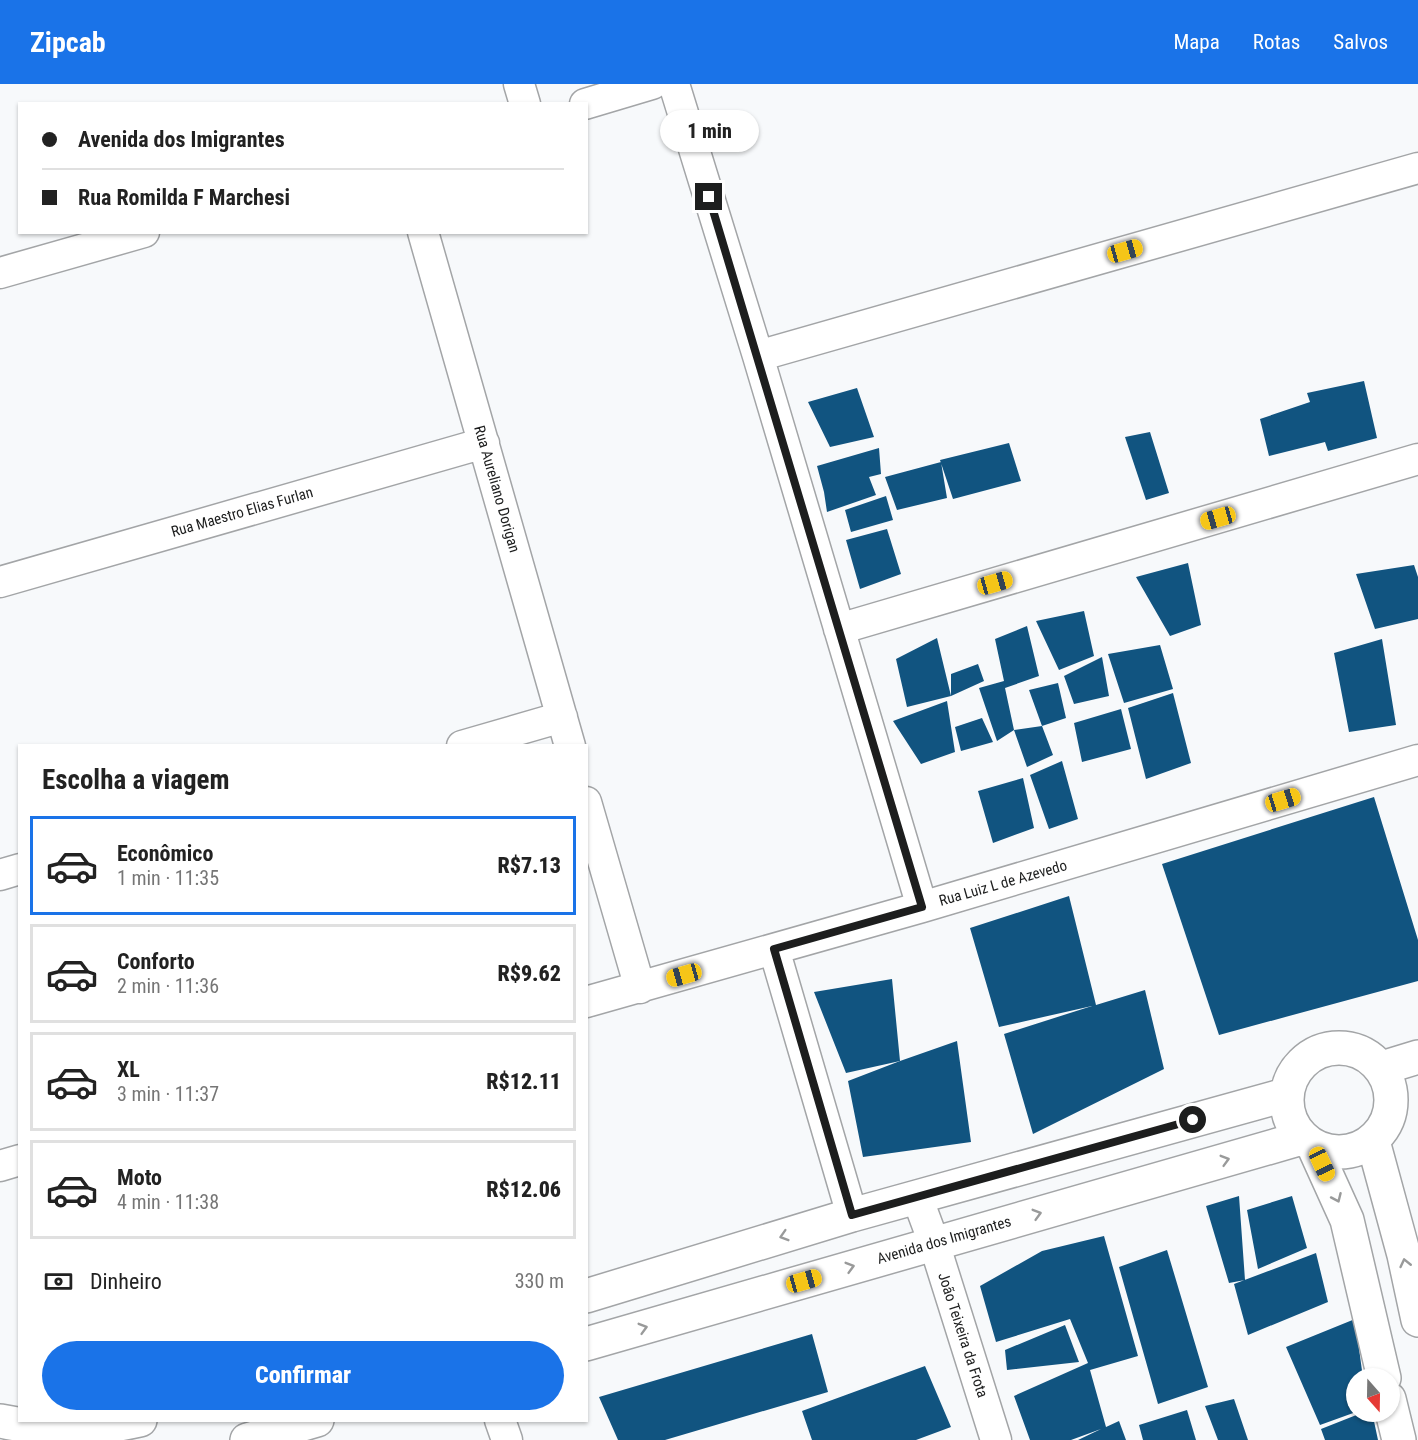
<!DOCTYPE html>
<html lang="pt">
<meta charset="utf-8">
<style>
body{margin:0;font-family:"Roboto Condensed",sans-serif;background:#f2f2f2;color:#222;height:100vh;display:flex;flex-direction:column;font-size:22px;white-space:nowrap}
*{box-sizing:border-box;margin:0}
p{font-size:20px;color:#767676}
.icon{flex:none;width:33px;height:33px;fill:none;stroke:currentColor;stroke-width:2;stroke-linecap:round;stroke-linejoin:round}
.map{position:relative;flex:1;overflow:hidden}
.drawer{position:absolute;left:18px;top:660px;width:570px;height:678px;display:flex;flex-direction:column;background:#fff;border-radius:0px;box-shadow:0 2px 4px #0004}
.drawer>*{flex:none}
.hud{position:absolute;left:18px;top:18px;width:570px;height:132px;border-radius:0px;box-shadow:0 2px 4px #0004;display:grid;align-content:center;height:132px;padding:0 24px;background:#fff}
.needle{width:39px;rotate:160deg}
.buttons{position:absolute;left:1346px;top:1284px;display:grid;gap:12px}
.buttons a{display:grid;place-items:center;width:54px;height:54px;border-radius:50%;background:#fff;box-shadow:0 2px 4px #0004;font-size:30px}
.end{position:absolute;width:27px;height:27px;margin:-14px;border:8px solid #1d1e1e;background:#fff;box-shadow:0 0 0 3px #fff}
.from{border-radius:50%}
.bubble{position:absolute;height:42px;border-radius:21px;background:#fff;box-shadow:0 2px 4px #0004;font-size:20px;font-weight:800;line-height:42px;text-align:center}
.car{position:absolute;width:18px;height:36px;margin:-18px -9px;border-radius:8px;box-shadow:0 0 4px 2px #0007;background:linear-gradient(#f5c518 24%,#345 0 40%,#f5c518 0 76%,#345 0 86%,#f5c518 0)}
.hud b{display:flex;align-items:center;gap:21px;height:57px;font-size:22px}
.hud b+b{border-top:2px solid #e0e0e0}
.hud i{width:15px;height:15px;background:#222}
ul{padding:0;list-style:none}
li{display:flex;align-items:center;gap:18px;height:99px;margin:0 12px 9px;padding:0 12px;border:3px solid #e0e0e0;border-radius:0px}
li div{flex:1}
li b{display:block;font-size:22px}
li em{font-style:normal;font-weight:800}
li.selected{border-color:#1a73e8}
li>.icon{width:54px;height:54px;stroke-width:1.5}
h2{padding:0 24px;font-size:27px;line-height:72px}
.pay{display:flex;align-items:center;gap:15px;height:66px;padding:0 24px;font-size:22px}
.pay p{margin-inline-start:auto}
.cta{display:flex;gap:12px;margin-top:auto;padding:12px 24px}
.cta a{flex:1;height:69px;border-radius:36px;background:#1a73e8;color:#fff;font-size:24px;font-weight:800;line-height:69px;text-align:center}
header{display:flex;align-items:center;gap:36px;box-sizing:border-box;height:84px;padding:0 30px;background:#1a73e8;color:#fff}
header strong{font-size:28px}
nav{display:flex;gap:33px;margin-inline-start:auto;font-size:21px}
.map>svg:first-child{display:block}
.building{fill:#115480}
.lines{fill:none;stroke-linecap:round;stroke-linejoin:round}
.street-casing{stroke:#a3a5a7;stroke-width:33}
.secondary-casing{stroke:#a3a5a7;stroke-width:36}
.street{stroke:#fff;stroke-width:30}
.secondary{stroke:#fff;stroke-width:33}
.oneway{stroke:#999a9a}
.route{stroke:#1d1e1e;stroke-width:8}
.labels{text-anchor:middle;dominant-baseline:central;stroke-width:6;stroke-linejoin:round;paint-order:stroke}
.street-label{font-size:15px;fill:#1d1e1e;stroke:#fff}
</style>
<header>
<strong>Zipcab</strong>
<nav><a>Mapa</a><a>Rotas</a><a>Salvos</a></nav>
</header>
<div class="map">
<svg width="1418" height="1356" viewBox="0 0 1418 1356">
<rect width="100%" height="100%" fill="#f7f9fb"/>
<path class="building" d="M1364,297L1377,354L1328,367L1325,358L1269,372L1260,335L1310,318L1307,309Z
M857,304L874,353L830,363L808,318Z
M1150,348L1169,409L1146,416L1125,353Z
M1009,359L1021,397L953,415L940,376Z
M879,364L881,390L869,393L876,411L827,428L824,408L817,382Z
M941,378L947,414L897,426L885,393Z
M886,412L893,436L851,448L845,426Z
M887,445L901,490L860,505L846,456Z
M1188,479L1201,541L1170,552L1136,493Z
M1414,481L1418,493V535L1375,545L1356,490Z
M1084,527L1094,572L1059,586L1036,537Z
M1027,542L1039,592L1005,604L1014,646L1042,642L1053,671L1027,683L1014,646L997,657L979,604L1004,597L995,555Z
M937,554L951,612V590L978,580L984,597L951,612L907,623L896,575Z
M1382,555L1396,641L1349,648L1334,569Z
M1160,561L1173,605L1124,619L1108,570Z
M1102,573L1109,612L1074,620L1064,592Z
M1058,599L1066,634L1042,642L1029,606Z
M1173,609L1191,679L1146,695L1128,624Z
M947,617L955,668L921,680L893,637Z
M1121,625L1131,665L1082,678L1074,639Z
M982,634L993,658L961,667L955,643Z
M1062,677L1078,735L1049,745L1030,691Z
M1023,694L1034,744L993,759L978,707Z
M1374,713L1418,856V897L1219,951L1162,780Z
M1069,812L1096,921L1145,906L1164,985L1033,1050L1004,950L1092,922L999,943L970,844Z
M892,895L900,977L957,957L971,1058L863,1073L848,997L900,977L846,989L814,908Z
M1239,1112L1245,1196L1229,1199L1206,1122Z
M1292,1112L1307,1164L1258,1185L1247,1126Z
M1104,1152L1138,1272L1090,1286L1106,1343L1119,1337L1126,1356H1078L1101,1345L1071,1356H1030L1014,1312L1088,1279L1070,1235L996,1258L980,1202L1042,1167Z
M1167,1166L1208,1303L1158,1320L1119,1183Z
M1316,1169L1328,1218L1248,1251L1234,1200Z
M1355,1235L1363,1294H1356V1328L1320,1341L1286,1263Z
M1065,1241L1079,1278L1007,1286L1005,1266Z
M812,1250L828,1308L665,1356H618L599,1313Z
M925,1282L951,1343L916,1356H812L802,1327Z
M1234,1315L1248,1356H1218L1205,1322Z
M1187,1326L1196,1356H1143L1139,1341Z
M1364,1328H1372L1378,1356H1325L1321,1345Z"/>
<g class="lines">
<g class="street-casing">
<path id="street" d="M519,0L525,20
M674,0L758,272L922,823
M585,20L652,0
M423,148L570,662
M0,189L144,148
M758,272L1418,84
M0,498L484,359
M839,545L1418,375
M462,662L562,633
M586,718L640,904
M0,791L20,785
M774,865L852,1131
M586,918L922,823L1418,676
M0,1082L20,1076
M917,1113L934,1159L996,1356
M500,1336L507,1356"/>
</g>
<g class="secondary-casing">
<path id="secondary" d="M1287 1016a52 52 0 1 1 104 0a52 52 0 1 1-104 0Z
M1382,984L1418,973
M1373,1057L1404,1171L1418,1236
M1313,1061L1347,1136L1384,1294
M586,1212L852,1131L1285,1011
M586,1260L1302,1054
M1389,1315L1399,1356
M0,1337C49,1347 90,1347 140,1336
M247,1356L317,1336"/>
</g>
<use href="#street" class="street"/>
<use href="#secondary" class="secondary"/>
</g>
<defs><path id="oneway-chevron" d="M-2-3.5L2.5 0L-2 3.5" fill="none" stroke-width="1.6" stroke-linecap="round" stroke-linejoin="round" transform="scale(1.5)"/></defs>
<g class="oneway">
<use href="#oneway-chevron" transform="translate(1225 1076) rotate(-16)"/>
<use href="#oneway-chevron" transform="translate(1337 1114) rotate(66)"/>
<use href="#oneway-chevron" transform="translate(1037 1130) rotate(-16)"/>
<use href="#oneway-chevron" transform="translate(784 1152) rotate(163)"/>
<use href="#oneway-chevron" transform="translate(1405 1179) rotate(-103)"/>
<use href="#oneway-chevron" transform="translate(850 1183) rotate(-16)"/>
<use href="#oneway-chevron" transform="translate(643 1244) rotate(-16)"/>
</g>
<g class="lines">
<path class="route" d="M709,113L922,823L774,865L852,1131L1193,1036"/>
</g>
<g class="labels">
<g class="street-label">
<text transform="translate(497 405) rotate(74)">Rua Aureliano Dorigan</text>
<text transform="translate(242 428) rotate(-16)">Rua Maestro Elias Furlan</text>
<text transform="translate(1003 799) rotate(-16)">Rua Luiz L de Azevedo</text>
<text transform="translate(944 1156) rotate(-16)">Avenida dos Imigrantes</text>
<text transform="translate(963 1251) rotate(72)">João Teixeira da Frota</text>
</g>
</g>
</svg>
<div class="buttons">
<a><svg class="needle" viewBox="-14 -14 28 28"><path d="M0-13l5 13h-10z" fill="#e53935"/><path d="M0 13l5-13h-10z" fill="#767676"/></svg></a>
</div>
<i class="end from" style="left:1193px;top:1036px"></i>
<i class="end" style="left:709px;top:113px"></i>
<div class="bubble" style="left:660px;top:26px;width:99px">1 min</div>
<i class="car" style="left:1125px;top:167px;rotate:74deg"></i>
<i class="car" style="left:1218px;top:434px;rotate:254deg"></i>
<i class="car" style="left:995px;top:499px;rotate:74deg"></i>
<i class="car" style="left:1283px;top:716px;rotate:73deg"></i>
<i class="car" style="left:684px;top:891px;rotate:254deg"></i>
<i class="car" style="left:1322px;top:1080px;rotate:155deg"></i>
<i class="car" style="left:804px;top:1197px;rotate:74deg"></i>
<div class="hud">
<b><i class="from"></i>Avenida dos Imigrantes</b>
<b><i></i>Rua Romilda F Marchesi</b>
</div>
<section class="drawer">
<h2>Escolha a viagem</h2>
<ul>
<li class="selected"><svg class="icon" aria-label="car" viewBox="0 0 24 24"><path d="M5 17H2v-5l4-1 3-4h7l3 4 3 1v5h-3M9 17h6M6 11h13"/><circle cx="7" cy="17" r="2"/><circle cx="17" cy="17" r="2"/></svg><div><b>Econômico</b><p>1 min · 11:35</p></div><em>R$7.13</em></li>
<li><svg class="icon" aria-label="car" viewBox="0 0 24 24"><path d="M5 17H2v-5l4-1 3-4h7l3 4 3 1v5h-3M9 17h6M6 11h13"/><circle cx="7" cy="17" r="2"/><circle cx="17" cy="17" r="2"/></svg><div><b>Conforto</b><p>2 min · 11:36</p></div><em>R$9.62</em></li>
<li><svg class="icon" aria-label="car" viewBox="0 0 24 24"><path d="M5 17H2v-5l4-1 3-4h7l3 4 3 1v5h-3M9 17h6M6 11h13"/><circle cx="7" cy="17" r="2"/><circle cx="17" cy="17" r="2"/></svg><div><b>XL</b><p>3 min · 11:37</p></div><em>R$12.11</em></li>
<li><svg class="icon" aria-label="car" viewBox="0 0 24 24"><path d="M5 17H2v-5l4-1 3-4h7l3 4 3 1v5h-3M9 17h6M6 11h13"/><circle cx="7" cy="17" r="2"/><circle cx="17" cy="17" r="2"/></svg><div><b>Moto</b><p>4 min · 11:38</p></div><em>R$12.06</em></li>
</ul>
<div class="pay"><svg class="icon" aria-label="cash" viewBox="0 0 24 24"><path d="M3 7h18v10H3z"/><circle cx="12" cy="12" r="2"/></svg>Dinheiro<p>330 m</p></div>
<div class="cta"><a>Confirmar</a></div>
</section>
</div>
